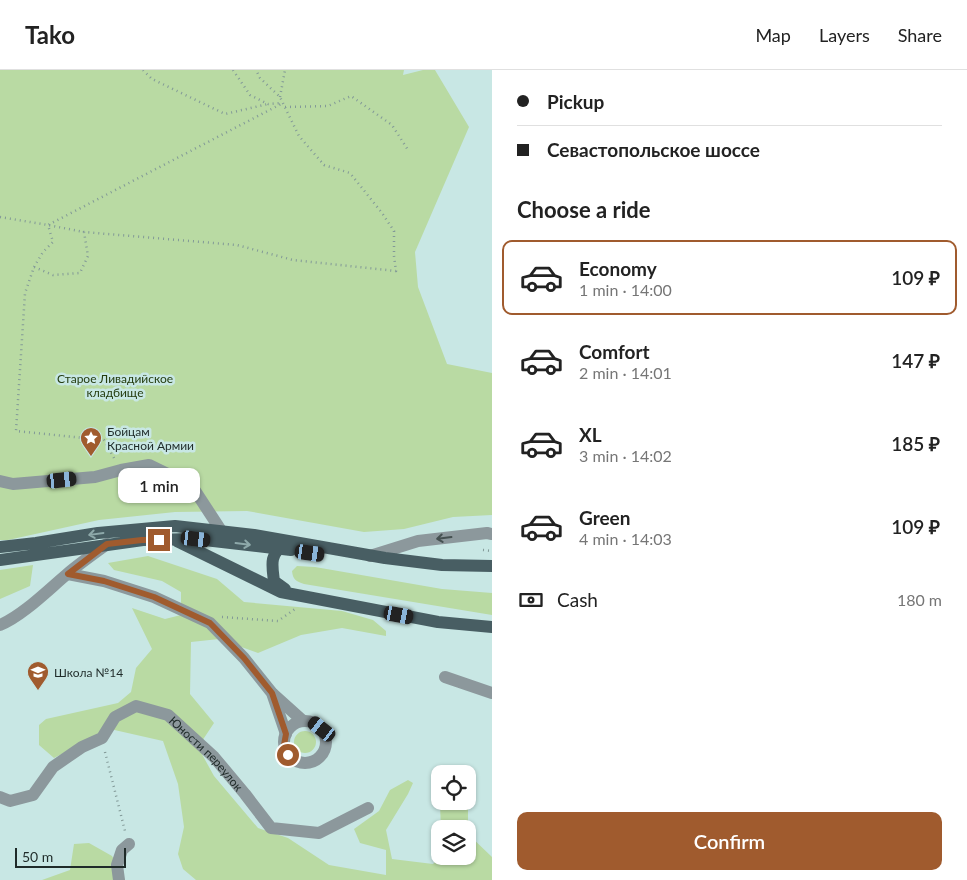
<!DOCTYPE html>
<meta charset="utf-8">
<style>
body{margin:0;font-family:Lato,sans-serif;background:#f6f6f6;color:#222;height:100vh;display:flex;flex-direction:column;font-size:19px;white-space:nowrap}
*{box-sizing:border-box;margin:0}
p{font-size:16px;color:#767676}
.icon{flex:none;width:28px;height:28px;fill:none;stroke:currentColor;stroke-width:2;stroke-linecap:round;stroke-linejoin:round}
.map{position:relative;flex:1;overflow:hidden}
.details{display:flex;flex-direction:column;background:#fff;width:475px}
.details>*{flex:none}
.guide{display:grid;align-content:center;height:110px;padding:0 25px;background:#fff}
.buttons{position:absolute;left:431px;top:695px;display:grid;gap:10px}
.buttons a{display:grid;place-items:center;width:45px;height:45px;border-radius:10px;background:#fff;box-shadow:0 1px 4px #0004;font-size:25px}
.scale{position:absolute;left:15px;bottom:12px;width:111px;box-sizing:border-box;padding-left:5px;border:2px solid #1f2b29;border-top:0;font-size:14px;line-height:18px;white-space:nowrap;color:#1f2b29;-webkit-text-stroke:4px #c8e7e4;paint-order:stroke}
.end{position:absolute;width:22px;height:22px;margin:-11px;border:6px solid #a05b2e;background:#fff;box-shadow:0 0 0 2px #fff}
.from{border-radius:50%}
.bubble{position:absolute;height:35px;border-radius:10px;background:#fff;box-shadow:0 1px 4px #0004;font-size:16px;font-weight:600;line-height:35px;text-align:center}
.car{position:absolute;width:15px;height:30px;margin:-15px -8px;border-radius:6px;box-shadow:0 0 4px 1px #0007;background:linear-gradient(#222 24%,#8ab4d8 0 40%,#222 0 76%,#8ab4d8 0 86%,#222 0)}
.guide b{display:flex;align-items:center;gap:18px;height:48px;font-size:19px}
.guide b+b{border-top:1px solid #e0e0e0}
.guide i{width:12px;height:12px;background:#222}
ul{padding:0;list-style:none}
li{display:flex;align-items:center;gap:15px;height:75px;margin:0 10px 8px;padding:0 15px;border:2px solid transparent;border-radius:10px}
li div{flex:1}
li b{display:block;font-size:19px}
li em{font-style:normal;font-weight:600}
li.selected{border-color:#a05b2e}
li>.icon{width:45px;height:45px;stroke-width:1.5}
h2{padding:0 25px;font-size:22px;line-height:60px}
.pay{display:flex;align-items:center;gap:12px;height:55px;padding:0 25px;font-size:19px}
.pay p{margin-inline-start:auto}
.action{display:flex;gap:10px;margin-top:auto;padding:10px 25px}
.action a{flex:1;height:58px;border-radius:10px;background:#a05b2e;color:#fff;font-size:20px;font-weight:600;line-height:58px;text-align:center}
header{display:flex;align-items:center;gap:30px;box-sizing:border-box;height:70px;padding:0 25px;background:#fff;border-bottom:1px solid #e0e0e0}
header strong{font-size:24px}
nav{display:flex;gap:28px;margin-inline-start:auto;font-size:18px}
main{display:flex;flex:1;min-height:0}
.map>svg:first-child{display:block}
.green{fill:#b9daa3}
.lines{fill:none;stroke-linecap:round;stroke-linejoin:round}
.path{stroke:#829997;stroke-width:2.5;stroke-dasharray:1 4;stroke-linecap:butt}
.minor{stroke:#8c989c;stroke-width:12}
.major{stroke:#485e63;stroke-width:12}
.oneway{stroke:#8ea9aa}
.oneway2{stroke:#455151}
.route{stroke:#a05b2e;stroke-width:6}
.labels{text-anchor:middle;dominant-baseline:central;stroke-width:5;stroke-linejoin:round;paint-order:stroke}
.park-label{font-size:12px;fill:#243c0f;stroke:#c8e7e4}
.poi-label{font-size:12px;fill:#1f2b29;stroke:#c8e7e4;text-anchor:start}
.street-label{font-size:12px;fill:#1f2b29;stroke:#c8e7e4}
</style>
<header>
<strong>Tako</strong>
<nav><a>Map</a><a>Layers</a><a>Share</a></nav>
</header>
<main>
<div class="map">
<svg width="492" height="810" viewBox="0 0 492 810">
<rect width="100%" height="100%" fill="#c8e7e4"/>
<path class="green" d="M0,0H404L403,5L423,0H435L469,57L415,182L418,217L447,294L492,303V445L453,447L404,459L364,462L247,441L175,442L99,450L8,470H0Z
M148,486L217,509L244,532L342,541L373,550L386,561V566L342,558L301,565L258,583L219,569L191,572L190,624L214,653L198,677L214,706L258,758L288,768L329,795L386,805V780L360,773L354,759L379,741L390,720L408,710L413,713L408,724L386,760L392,789L433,794L441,786H468V759H441L439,712L440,713V731H463L468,735V764L492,787V810H196L183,799L178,784L184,757L178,714L163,671L110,659L54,688L39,675V655L46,649L118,633L131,622L136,598L152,579L132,538L165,549L181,545V522L162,511L114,500L108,493Z
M33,495L30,516L0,529V500Z
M297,496L315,497L442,519L492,523V545L304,514C296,511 293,510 292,501Z
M294 672a11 11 0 1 1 22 0a11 11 0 1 1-22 0Z
M89,773L112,786L125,810H42L70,800L74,774Z"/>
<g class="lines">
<path class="path" d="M143,0L152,9L225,44L268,34
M233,0L250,25L268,34L281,33
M280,27L285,0
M285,37L328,36L351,26L392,55L408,80
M0,147L48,155L84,162
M34,197L43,182L53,172L48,155L283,33
M114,388L104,370L16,361L25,223L34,197L53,205L80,203L88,186L84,162L237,175L293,190L396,201L394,186V161L382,143L350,103L324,95L299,66L280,27L260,8L256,0
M483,480L492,481
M222,547L278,551L295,539
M105,682L125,761"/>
<g class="minor">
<path d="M0,411L13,414L95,407L121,400L149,395L192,416L222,462"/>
<path d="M370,486L418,471L487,463L492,464"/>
<path d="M68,504L104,511L154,527L210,553L244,588L272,623L286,664"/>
<path d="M0,555C22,546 47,521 66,505C79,494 93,484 107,474"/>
<path d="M445,607L492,623"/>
<path d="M273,624L303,651"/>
<circle cx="305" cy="672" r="21"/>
<path id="s1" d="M0,727L10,731L33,725L53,697L82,677L102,668L115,647L136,636L168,645L214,687L245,724L271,758L319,763L368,738"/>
<path d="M119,810L117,795L122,780L129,774"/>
</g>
<path class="major" d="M177,471L281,522L438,552L492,557
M0,477L36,473L98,463L175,456L254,465L385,488L442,495L492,496
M0,490L143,470L196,469L291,480
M285,519L274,511C272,495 269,484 285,474"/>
</g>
<defs><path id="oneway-shaft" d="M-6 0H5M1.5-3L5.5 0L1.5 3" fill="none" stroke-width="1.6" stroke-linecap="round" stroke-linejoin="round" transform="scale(1.25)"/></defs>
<g class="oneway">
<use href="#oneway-shaft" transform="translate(96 464) rotate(172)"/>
<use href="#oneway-shaft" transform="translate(243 474) rotate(7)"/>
</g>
<use class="oneway2" href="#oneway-shaft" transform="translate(444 468) rotate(173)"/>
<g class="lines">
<path class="route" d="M159,470H142L107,474L68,504L104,511L154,527L210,553L244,588L272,623L286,664L284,675L288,685"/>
</g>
<defs>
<g id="sight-pin" transform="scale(1.125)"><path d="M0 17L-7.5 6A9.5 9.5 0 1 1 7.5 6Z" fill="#a05b2e" stroke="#c8e7e4"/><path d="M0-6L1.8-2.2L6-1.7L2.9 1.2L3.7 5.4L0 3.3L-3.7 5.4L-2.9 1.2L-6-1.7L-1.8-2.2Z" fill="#fff"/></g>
<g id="school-pin" transform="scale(1.125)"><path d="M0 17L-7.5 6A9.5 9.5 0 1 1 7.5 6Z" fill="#a05b2e" stroke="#c8e7e4"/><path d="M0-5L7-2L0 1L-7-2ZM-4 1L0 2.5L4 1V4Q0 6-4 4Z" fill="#fff"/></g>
</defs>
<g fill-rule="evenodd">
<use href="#sight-pin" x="91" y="368"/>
<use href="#school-pin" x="38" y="602"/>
</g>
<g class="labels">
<g class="park-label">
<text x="115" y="308">Старое Ливадийское<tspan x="115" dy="14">кладбище</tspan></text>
</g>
<g class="poi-label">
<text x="107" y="361">Бойцам<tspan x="107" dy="14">Красной Армии</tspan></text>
<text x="54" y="602">Школа №14</text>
</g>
<g class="street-label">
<text stroke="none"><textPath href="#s1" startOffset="262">Юности переулок</textPath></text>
</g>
</g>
</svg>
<div class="buttons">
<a><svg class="icon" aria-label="locate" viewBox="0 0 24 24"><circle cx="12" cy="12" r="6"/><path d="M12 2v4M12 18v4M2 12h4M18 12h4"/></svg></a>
<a><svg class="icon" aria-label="layers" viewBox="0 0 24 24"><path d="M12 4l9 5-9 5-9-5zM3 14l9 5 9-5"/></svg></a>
</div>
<div class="scale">50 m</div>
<i class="end from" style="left:288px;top:685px"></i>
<i class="end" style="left:159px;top:470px"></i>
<div class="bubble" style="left:118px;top:398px;width:82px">1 min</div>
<i class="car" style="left:62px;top:410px;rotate:84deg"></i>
<i class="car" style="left:196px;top:469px;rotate:97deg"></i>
<i class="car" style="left:310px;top:483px;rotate:98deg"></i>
<i class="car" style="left:399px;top:545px;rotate:101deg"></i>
<i class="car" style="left:322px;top:659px;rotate:308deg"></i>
</div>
<section class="details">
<div class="guide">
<b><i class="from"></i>Pickup</b>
<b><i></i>Севастопольское шоссе</b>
</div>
<h2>Choose a ride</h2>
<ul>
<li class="selected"><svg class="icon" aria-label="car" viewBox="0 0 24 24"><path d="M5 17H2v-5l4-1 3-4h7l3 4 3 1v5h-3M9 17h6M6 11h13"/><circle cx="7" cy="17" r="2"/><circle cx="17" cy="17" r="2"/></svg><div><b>Economy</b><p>1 min · 14:00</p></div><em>109 ₽</em></li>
<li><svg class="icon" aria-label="car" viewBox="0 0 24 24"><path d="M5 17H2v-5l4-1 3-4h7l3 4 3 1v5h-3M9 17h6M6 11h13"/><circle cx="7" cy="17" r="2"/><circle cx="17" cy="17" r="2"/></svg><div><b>Comfort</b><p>2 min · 14:01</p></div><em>147 ₽</em></li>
<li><svg class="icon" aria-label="car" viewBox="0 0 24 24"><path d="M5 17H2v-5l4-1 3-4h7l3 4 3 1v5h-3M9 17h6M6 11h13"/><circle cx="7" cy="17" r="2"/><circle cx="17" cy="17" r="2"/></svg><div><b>XL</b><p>3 min · 14:02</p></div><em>185 ₽</em></li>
<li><svg class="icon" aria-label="car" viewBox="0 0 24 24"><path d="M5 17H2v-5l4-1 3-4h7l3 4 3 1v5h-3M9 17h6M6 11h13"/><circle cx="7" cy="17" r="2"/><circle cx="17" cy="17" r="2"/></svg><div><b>Green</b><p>4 min · 14:03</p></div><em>109 ₽</em></li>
</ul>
<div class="pay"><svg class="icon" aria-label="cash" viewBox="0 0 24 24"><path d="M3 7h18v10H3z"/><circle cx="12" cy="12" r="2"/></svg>Cash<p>180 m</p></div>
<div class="action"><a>Confirm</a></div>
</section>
</main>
